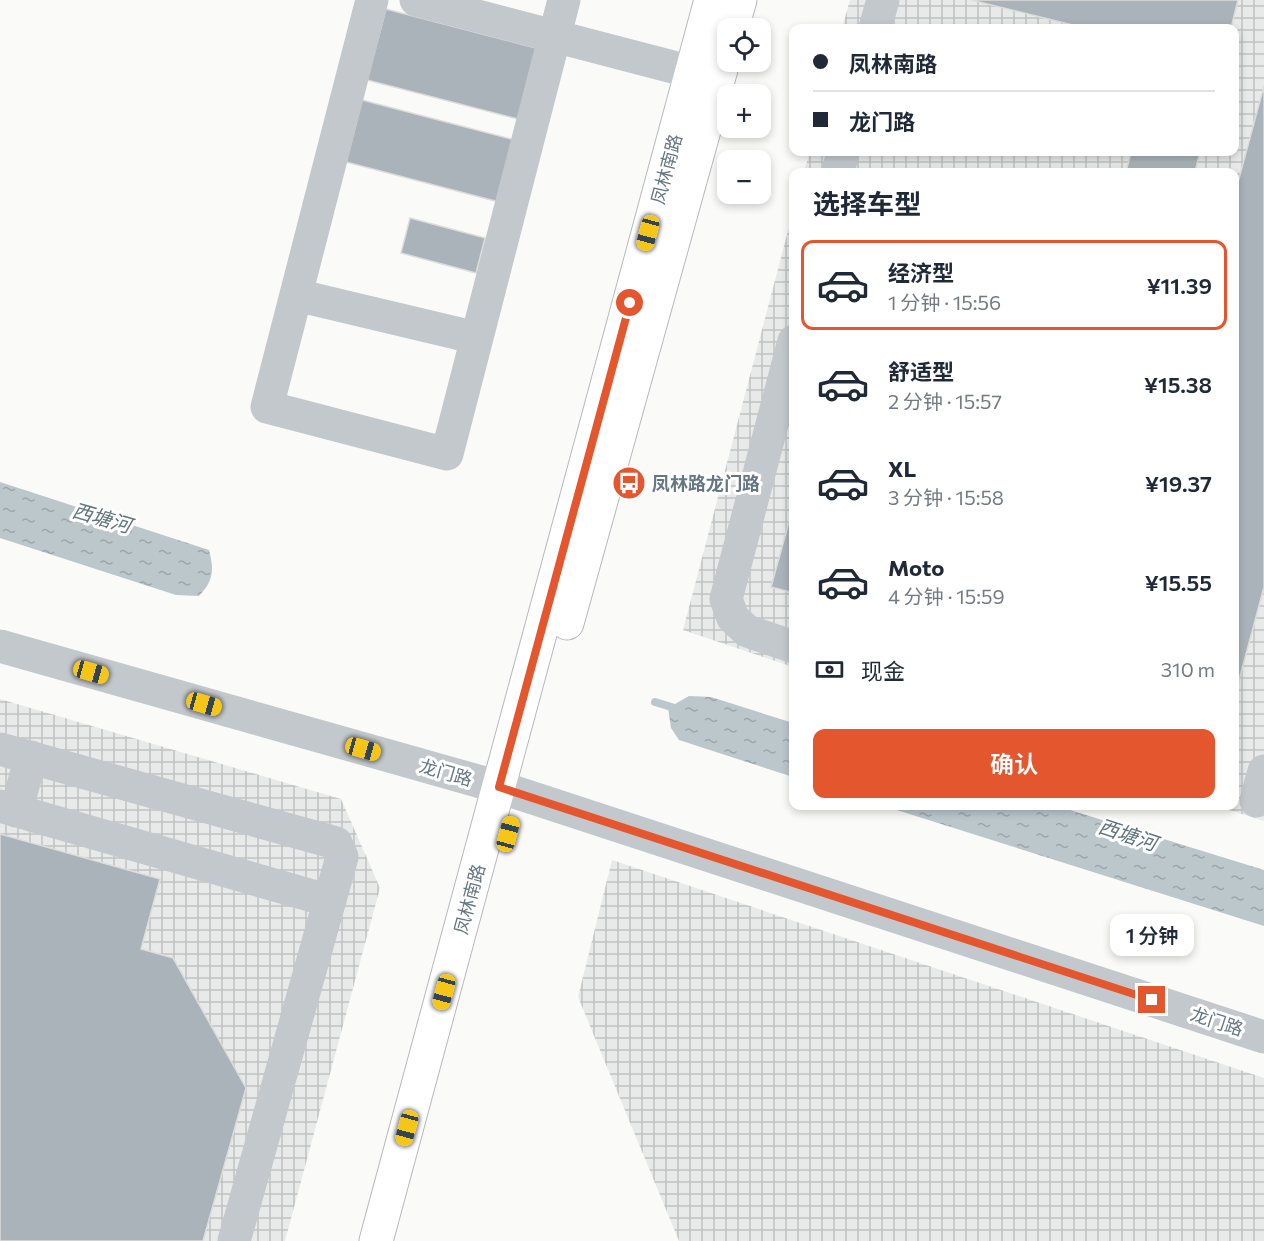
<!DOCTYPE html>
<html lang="zh">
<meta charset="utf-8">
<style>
body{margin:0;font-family:Commissioner,"Noto Sans SC",sans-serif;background:#f2f2f3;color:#1f2937;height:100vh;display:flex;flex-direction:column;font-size:22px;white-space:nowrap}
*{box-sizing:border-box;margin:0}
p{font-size:20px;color:#747a83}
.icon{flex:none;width:33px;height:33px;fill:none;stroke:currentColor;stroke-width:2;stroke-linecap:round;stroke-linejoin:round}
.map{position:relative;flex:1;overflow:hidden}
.side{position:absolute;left:789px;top:168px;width:450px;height:642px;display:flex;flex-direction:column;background:#fff;border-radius:12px;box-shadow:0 3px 9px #0003}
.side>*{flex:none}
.guide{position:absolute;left:789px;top:24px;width:450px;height:132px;border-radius:12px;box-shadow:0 3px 9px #0003;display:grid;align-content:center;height:132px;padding:0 24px;background:#fff}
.buttons{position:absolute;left:717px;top:18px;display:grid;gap:12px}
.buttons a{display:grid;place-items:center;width:54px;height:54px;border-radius:12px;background:#fff;box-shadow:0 3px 9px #0003;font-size:30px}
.end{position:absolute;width:27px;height:27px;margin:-14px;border:8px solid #e4572e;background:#fff;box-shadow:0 0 0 3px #fff}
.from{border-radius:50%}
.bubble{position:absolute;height:42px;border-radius:12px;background:#fff;box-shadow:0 3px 9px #0003;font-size:20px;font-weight:600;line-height:42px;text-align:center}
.car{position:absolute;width:18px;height:36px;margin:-18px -9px;border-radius:8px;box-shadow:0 0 4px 2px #0007;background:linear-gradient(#f5c518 24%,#345 0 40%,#f5c518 0 76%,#345 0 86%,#f5c518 0)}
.guide b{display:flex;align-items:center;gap:21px;height:57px;font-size:22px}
.guide b+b{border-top:2px solid #e0e1e3}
.guide i{width:15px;height:15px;background:#1f2937}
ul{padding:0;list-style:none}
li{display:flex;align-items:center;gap:18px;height:90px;margin:0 12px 9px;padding:0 12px;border:3px solid transparent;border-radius:12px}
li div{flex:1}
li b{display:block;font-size:22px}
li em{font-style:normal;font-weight:600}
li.active{border-color:#e4572e}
li>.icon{width:54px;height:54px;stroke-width:1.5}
h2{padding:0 24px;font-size:27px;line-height:72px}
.pay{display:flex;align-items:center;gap:15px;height:66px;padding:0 24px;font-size:22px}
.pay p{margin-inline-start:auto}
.action{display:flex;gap:12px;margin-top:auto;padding:12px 24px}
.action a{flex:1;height:69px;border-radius:12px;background:#e4572e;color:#fff;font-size:24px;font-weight:600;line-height:69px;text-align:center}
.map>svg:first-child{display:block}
.industrial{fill:url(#industrial-grid)}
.water{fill:url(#water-ripples)}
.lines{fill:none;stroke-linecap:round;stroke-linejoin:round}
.stream{stroke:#bbc7cb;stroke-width:8}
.building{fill:#aab3b9;stroke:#dcdcda;stroke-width:1.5}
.major-casing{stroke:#b5babe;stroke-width:35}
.minor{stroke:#c3c8cc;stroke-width:33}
.major{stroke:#fff;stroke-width:33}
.route{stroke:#e4572e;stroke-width:8}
.labels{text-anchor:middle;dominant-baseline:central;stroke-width:6;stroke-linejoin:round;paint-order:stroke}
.street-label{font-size:18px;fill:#657683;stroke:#fff}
.poi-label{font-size:18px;font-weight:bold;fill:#657683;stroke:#fff;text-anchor:start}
.water-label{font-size:20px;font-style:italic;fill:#60757c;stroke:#fff}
</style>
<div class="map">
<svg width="1264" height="1241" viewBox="0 0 1264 1241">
<defs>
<pattern id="industrial-grid" width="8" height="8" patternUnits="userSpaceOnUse" patternTransform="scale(1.5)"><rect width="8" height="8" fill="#e8e9e9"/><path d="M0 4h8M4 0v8" fill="none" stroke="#c0c1c2"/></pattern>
<pattern id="water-ripples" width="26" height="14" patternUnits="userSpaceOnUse" patternTransform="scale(1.5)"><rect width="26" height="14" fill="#bbc7cb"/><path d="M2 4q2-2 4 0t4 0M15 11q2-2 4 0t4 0" fill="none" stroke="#9ca6aa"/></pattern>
</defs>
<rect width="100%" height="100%" fill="#fafaf8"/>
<path class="industrial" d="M850,0H1264V821L1216,806H1234V172H804L810,152H1234V28H842Z
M793,212V667L683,630Z
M0,699L341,799L380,888L285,1241H0Z
M612,860L1264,1078V1241H679L578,997Z"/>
<path class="water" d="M0,482L209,550C214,570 214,580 199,596L176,595L0,538Z
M689,696L711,697L793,723V777L679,740L671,728L668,708Z
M884,806H1057L1264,870V926Z"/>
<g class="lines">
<path class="stream" d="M655,702L678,709"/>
</g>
<path class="building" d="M971,0H1238L1231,28H1085Z
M386,9L536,48L518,119L367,80Z
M1264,86V587L1234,699V197Z
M362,100L515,140L499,202L346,162Z
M1131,152H1200L1195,172H1126Z
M410,218L485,238L476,273L401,253Z
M794,504V593L771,587Z
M0,834L160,879L141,949L173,958L246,1088L203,1241H0Z"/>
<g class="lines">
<g class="major-casing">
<path id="major" d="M732,28L740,0
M567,623L728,44
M376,1241L711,0"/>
</g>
<path class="minor" d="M372,0L267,407L447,454L564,0
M416,0L692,72
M875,28L883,0
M838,172L843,152
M296,295L477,338
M794,341L726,599L733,618L747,631L794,647
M0,646L499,787L1264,1037
M0,749L336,843L342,857L234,1241
M1256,801L1264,771
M0,806L330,901
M16,811L31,757"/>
<use href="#major" class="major"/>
</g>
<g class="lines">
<path class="route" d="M630,303L499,787L1152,1000"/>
</g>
<defs>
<g id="bus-disc" transform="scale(1.725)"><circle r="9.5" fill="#e4572e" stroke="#fff"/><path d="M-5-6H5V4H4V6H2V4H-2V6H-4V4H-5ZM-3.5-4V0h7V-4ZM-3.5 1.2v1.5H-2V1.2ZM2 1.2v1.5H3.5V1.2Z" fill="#fff"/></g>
</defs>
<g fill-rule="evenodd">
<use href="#bus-disc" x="629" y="483"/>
</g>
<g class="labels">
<g class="street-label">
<text transform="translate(666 169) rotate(-75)">凤林南路</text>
<text transform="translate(446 772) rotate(16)">龙门路</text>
<text transform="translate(469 899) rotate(-75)">凤林南路</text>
<text transform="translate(1217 1021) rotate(18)">龙门路</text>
</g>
<g class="poi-label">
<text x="652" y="483">凤林路龙门路</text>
</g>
<g class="water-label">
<text transform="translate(102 517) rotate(16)">西塘河</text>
<text transform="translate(1128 834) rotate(18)">西塘河</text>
</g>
</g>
</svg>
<div class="buttons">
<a><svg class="icon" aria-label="locate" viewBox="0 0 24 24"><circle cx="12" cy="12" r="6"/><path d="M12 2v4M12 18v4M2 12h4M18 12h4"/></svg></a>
<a>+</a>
<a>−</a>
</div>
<i class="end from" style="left:630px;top:303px"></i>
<i class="end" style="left:1152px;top:1000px"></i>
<div class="bubble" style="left:1110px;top:914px;width:84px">1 分钟</div>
<i class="car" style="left:648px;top:233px;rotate:195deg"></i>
<i class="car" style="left:91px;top:672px;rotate:106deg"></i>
<i class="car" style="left:204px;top:704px;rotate:106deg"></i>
<i class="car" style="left:363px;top:749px;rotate:106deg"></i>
<i class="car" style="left:508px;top:834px;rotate:15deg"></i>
<i class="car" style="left:444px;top:992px;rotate:195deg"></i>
<i class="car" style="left:407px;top:1128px;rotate:195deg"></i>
<div class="guide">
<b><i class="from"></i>凤林南路</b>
<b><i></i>龙门路</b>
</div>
<section class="side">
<h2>选择车型</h2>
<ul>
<li class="active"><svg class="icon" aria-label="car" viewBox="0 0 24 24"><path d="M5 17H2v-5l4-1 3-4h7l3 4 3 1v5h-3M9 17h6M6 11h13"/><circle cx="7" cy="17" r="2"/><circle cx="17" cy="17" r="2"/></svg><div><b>经济型</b><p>1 分钟 · 15:56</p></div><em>¥11.39</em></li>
<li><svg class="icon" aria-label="car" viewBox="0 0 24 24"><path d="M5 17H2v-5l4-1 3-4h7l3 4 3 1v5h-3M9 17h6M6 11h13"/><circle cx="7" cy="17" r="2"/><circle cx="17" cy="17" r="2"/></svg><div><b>舒适型</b><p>2 分钟 · 15:57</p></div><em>¥15.38</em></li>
<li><svg class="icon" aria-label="car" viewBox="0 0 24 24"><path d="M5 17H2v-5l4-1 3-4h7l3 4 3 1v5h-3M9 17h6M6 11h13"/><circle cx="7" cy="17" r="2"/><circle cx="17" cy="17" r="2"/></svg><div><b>XL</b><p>3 分钟 · 15:58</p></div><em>¥19.37</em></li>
<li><svg class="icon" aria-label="car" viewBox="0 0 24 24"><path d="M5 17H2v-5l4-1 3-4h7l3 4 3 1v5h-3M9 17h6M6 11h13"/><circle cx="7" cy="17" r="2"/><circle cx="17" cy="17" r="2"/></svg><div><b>Moto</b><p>4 分钟 · 15:59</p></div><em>¥15.55</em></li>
</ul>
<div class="pay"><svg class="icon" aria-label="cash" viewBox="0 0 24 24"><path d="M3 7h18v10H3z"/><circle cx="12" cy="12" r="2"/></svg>现金<p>310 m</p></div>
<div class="action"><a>确认</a></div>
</section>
</div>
